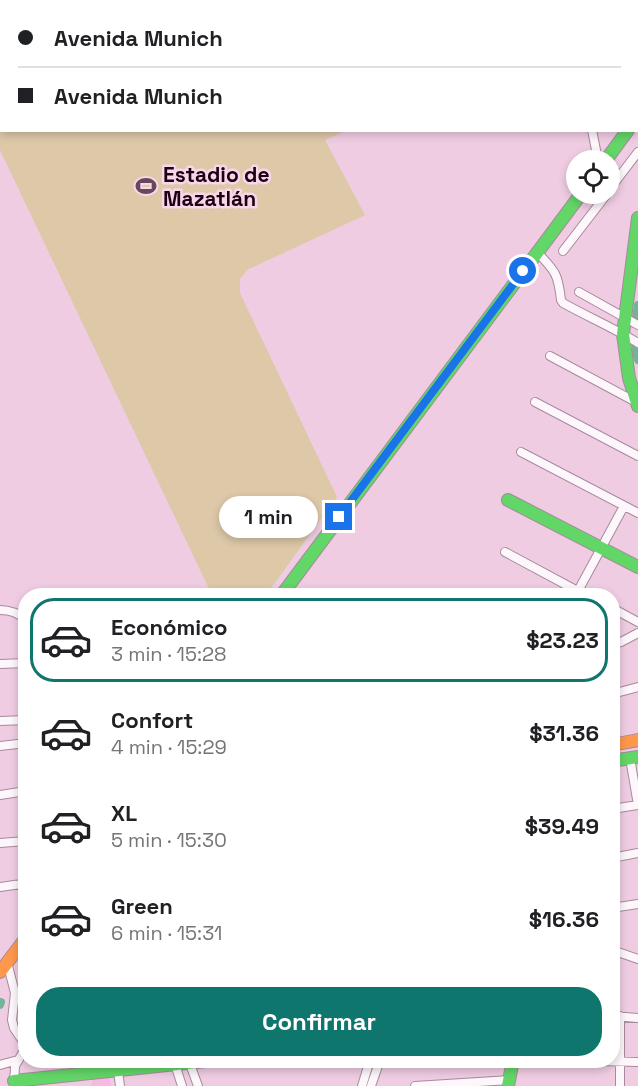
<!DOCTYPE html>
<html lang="es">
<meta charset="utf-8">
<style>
body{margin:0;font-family:"Space Grotesk",sans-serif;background:#f2f2f2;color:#202124;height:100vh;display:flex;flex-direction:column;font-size:22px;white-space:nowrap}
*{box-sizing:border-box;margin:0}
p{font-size:20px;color:#757577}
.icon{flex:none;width:33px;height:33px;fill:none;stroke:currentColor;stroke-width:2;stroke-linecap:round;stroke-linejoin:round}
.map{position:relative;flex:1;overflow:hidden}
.drawer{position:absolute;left:18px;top:588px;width:602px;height:480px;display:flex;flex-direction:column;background:#fff;border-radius:24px;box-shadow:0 3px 9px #0003}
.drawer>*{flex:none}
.top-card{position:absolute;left:0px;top:0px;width:639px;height:132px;box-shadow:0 3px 9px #0003;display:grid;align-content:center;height:132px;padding:0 18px;background:#fff}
.fabs{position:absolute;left:566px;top:150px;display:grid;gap:12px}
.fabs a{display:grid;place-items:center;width:54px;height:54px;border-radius:50%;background:#fff;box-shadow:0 3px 9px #0003;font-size:30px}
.end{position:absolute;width:27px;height:27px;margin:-14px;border:8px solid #1a73e8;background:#fff;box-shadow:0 0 0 3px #fff}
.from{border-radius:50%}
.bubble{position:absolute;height:42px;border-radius:21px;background:#fff;box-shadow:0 3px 9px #0003;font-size:20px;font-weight:700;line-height:42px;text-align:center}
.top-card b{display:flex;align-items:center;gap:21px;height:57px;font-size:22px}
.top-card b+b{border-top:2px solid #e0e0e0}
.top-card i{width:15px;height:15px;background:#202124}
ul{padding:10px 0 0;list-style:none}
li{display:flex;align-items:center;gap:18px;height:84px;margin:0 12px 9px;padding:0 6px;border:3px solid transparent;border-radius:24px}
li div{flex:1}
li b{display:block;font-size:22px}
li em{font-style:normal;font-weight:700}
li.current{border-color:#0f766e}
li>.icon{width:54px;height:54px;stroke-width:1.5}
.cta{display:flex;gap:12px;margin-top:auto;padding:12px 18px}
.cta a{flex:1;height:69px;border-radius:24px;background:#0f766e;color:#fff;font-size:24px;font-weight:700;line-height:69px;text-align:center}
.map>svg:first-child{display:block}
.built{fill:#f7b9e0}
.green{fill:#ddc8a8}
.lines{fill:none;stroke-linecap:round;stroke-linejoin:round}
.canal{stroke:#73b399;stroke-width:8}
.street-casing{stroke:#a68a9d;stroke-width:10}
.fast-casing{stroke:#a68a9d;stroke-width:14}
.slow-casing{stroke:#a68a9d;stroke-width:14}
.street{stroke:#fdf7fb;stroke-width:8}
.fast{stroke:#63d668;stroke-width:12}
.slow{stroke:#ff974d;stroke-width:12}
.route{stroke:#1a73e8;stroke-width:8}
.labels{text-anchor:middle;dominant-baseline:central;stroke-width:5;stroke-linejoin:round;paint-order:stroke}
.poi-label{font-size:21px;font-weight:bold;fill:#1a0212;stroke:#f7d6ea;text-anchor:start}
</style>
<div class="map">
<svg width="638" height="1086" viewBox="0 0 638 1086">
<rect width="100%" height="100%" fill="#efcce2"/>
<path class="built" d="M110,1076L111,1086H90L94,1077Z"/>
<path class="green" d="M17,0H518L519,1H14Z
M0,8H1L2,130L345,131L325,140L365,215L247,270L240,279V293L337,497L266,595H212L0,150Z"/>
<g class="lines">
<path class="canal" d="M624,0L625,2
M638,60V62
M636,318L638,305
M636,346V355L638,360
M0,1005L1,1002"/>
<g class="street-casing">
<path id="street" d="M534,0V2
M612,0L613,2
M592,130L598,160
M609,190L638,152
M563,251L607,194
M537,252C555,271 558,273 561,300L563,303C588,317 614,328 638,343
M579,292L638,325
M550,356L636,402
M535,402L638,456
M521,452L638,513
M505,552L587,596
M578,591L624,506
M612,608L638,622
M0,610C11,610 18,613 26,620
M612,645L621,642L638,633
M0,664L26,663
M612,694L638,687
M0,721L26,720
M0,746L26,743
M630,758L638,805
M0,795L26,791
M612,809L638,805
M0,843L26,841
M612,858L638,853
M26,876L21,884L26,899
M0,887L21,884
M612,908L638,904
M612,950L638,959
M7,962L15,993L12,1020L14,1028L26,1046
M15,993L18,999L26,1001
M612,1016L638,1018
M620,1016V1086
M557,1060L638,1062
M174,1061L182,1086
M190,1064L198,1086
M0,1065L18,1060
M118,1071L120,1086
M14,1086L15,1066L26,1047
M362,1086L370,1060
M371,1086L380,1060
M415,1086L510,1080"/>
</g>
<g class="fast-casing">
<path id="fast" d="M638,117V118
M606,160L628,130
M638,218L623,334L629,378L638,406
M508,500L638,567
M281,596L581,194
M612,761L638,757
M14,1081L215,1060
M508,1086L513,1060"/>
</g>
<g class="slow-casing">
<path id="slow" d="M612,745L638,740
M0,972L26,938"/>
</g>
<use href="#street" class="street"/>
<use href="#fast" class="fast"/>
<use href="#slow" class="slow"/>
</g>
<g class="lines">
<path class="route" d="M339,517L523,271"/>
</g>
<defs>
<g id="stadium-bare" transform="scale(1.62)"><path d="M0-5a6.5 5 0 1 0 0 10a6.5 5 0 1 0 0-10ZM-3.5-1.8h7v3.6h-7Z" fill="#65495b" stroke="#f7d6ea" stroke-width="2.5" paint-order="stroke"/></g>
</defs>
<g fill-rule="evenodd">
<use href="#stadium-bare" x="146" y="186"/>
</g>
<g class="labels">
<g class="poi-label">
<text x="163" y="174">Estadio de<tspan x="163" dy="24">Mazatlán</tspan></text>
</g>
</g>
</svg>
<div class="fabs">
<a><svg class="icon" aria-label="locate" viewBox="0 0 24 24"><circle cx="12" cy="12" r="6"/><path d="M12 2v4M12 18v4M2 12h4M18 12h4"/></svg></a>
</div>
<i class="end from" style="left:523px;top:271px"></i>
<i class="end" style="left:339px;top:517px"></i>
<div class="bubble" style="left:219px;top:496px;width:99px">1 min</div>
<div class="top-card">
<b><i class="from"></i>Avenida Munich</b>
<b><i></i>Avenida Munich</b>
</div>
<section class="drawer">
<ul>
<li class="current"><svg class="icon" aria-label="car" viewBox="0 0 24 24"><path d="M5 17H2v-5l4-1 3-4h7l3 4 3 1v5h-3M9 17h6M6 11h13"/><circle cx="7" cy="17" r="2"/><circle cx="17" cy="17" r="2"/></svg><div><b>Económico</b><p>3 min · 15:28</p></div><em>$23.23</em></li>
<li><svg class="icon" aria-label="car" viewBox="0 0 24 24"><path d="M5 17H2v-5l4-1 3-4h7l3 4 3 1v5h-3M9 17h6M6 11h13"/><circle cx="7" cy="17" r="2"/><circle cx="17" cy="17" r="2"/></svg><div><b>Confort</b><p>4 min · 15:29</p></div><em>$31.36</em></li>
<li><svg class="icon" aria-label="car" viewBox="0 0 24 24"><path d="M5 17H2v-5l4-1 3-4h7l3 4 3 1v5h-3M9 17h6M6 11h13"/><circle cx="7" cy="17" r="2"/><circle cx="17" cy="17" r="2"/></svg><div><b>XL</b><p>5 min · 15:30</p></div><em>$39.49</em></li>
<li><svg class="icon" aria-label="car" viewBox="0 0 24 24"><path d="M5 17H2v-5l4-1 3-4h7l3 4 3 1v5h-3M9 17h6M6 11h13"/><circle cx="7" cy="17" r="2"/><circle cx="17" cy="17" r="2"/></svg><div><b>Green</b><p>6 min · 15:31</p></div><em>$16.36</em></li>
</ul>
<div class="cta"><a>Confirmar</a></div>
</section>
</div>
